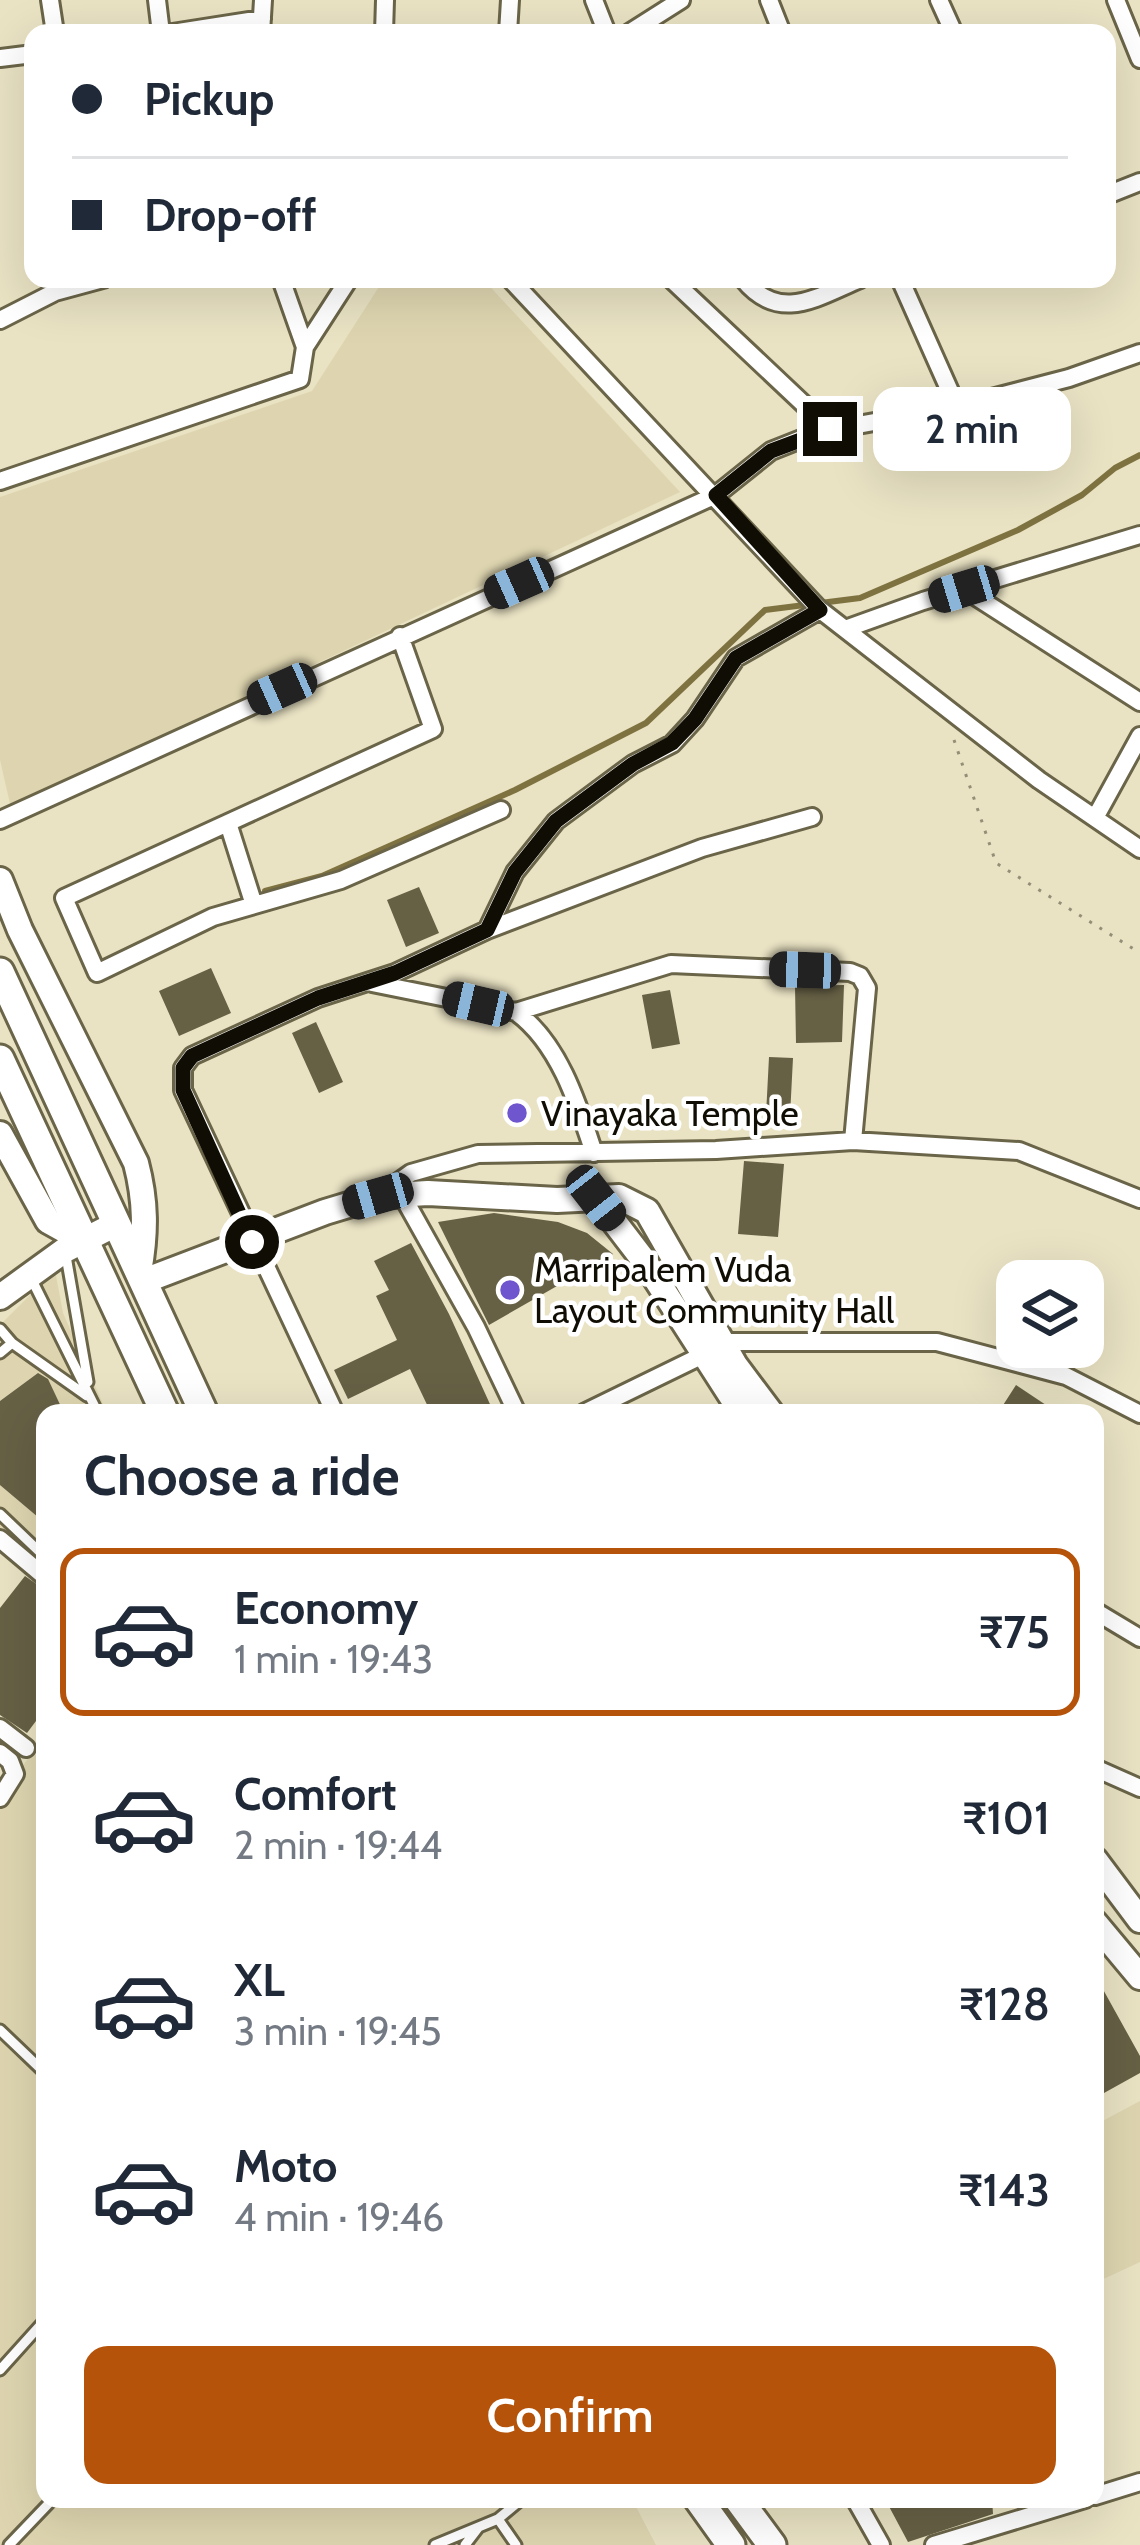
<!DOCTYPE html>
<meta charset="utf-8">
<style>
body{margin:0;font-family:Cabin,sans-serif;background:#f6f6f7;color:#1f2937;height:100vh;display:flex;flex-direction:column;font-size:45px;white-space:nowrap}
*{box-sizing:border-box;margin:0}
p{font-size:39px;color:#747a83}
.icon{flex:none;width:66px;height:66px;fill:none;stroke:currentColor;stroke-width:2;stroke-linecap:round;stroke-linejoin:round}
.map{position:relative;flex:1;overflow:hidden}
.panel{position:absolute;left:36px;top:1404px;width:1068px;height:1104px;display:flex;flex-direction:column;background:#fff;border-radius:24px;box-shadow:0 12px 48px #0002}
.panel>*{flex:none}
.hud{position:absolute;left:24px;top:24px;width:1092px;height:264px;border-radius:24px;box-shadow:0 12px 48px #0002;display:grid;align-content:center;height:264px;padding:0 48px;background:#fff}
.buttons{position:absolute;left:996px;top:1260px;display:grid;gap:24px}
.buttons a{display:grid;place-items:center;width:108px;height:108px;border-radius:24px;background:#fff;box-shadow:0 12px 48px #0002;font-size:60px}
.end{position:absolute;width:54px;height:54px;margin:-27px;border:15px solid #100e04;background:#fff;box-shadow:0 0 0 6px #fff}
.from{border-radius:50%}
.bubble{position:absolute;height:84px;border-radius:24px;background:#fff;box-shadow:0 12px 48px #0002;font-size:39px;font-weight:600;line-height:84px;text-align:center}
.car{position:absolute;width:36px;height:72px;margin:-36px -18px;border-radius:15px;box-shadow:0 0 9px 3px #0007;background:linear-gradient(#222 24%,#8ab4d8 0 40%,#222 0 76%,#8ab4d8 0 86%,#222 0)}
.hud b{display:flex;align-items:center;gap:42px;height:114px;font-size:45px}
.hud b+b{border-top:3px solid #e0e1e3}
.hud i{width:30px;height:30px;background:#1f2937}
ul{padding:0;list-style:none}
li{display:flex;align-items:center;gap:36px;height:168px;margin:0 24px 18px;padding:0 24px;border:6px solid transparent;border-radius:24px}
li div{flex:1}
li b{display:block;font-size:45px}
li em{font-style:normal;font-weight:600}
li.on{border-color:#b45309}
li>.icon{width:108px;height:108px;stroke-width:1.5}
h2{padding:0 48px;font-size:54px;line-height:144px}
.action{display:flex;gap:24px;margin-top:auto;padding:24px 48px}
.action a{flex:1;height:138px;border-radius:24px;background:#b45309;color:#fff;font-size:48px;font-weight:600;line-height:138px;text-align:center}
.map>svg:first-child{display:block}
.built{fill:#ded5b0}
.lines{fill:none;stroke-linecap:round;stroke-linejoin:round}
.stream{stroke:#7e7240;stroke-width:6}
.building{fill:#666045}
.lane-casing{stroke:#6a6448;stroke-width:15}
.street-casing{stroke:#6a6448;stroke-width:22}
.secondary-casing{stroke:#6a6448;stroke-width:30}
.primary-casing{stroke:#6a6448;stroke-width:33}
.path{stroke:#938e77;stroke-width:3;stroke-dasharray:3 9;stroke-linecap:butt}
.lane{stroke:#fff;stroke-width:9}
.street{stroke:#fff;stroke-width:16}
.secondary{stroke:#fff;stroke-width:24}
.primary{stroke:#fff;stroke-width:27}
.route{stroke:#100e04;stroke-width:15}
.poi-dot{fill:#6f55ce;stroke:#fff;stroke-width:4.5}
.labels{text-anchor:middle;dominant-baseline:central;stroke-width:9;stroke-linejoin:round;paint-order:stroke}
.poi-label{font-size:36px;fill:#100e04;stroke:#fff;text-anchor:start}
</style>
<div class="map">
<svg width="1140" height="2545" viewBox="0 0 1140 2545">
<rect width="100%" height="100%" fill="#e9e2c3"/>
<path class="built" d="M384,279H483L680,492L11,808L0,760V497L312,391Z
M55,1270L63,1313L107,1413H45V1567L0,1531V1325Z
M45,1736V2499H632L656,2545H0V1796Z
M1140,2101V2262L1095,2283V2125Z"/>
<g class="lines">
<path class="stream" d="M265,891L322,876L515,790L646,723L765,610L860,598L1018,530L1082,495L1115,468L1140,455"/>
</g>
<path class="building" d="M419,887L439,933L406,947L387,900Z
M211,968L231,1013L179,1036L159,991Z
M844,985L842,1042L796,1043L795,986Z
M670,990L680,1044L652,1049L642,995Z
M316,1022L343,1082L319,1093L292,1033Z
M769,1057L793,1058L790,1116L766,1115Z
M744,1161L784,1164L778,1237L738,1234Z
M494,1213L558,1222L587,1233L613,1254L489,1325L438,1222Z
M411,1243L449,1314L494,1413H431L410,1369L348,1399L334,1370L397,1340L376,1296L389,1290L374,1261Z
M38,1373L48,1379L64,1413H45V1523L0,1485V1401Z
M1016,1385L1058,1413H998Z
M25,1576L45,1590V1709L27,1733L0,1715V1608Z
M1095,1975L1140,2056V2073L1104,2093L1095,2076Z
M885,2499H992L993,2514L908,2542Z"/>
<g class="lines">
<g class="lane-casing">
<path id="lane" d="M66,1256L88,1382
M31,1278L98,1413
M0,1329L12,1343L0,1353
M12,1343L87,1396
M0,1514L45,1557
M0,2030L45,2073
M0,2370L45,2320
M498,2519L516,2545
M9,2545L53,2499
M435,2545L498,2519L522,2499
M465,2545L478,2528"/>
</g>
<g class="street-casing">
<path id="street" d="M50,0L55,33
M157,0L161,33
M594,0L607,33
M769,0L782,33
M939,0L954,33
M1116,0L1140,59
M172,33L262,19
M261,33L263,0
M384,33L385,0
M508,33L510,0
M629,33L681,0
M0,58L33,54
M1107,195L1140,182
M281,279L305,347
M510,279L819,609L1039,780L1140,849
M671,279L830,429
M743,279C779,324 817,297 860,279
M900,279L957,407
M0,320L55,292L103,279
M0,481L300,379L305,347L349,279
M964,589L1140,702
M845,629L923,601L1140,535
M400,636L433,729L64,898L97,973L213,917L341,880L501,810
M1095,818L1140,736
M0,820L716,495L771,451L819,432L957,407L1069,378L1140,353
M228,823L254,905
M487,930L702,848L812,817
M372,983L516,1012C559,1043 578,1104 594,1153
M516,1012L671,964L850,972L860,976L867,988L853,1141
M402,1195L476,1327L517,1413
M379,1196L411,1173L478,1154L716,1150L853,1141L1019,1151L1140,1199
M722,1342H937L1066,1376L1140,1414
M335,1413L183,1090V1068L192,1056L318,998L395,973L487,930L515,872L556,821L633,764L672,744L695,719L736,658L820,610
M584,1413L705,1354
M0,1539L45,1577
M1095,1611L1140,1638
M0,1728L26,1748
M0,1753L10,1761L15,1774L0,1798
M1095,1768L1140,1788
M1095,2496L1140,2482
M855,2499L881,2545
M934,2545L1085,2499"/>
</g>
<g class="secondary-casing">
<path id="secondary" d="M0,880L20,930L136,1163C146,1201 146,1233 139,1272
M0,1134L48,1221L84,1241
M596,1198L645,1262L742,1413
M144,1281L325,1212L378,1196L428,1193L557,1200L619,1197L647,1211L735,1365L771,1413
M0,1297L65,1250L116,1224
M1095,1860L1140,1920
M1095,1923L1140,1977"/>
</g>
<g class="primary-casing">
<path id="primary" d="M0,972L204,1413
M0,1059L165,1413
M698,2499L731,2545
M738,2499L772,2545"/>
</g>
<path class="path" d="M954,740L996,863L1140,953"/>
<use href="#lane" class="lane"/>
<use href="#street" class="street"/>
<use href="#secondary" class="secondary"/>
<use href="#primary" class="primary"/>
</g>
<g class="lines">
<path class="route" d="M252,1242L183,1090V1068L192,1056L318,998L395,973L487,930L515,872L556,821L633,764L672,743L695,719L736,658L820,610L716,495L771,451L830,429"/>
</g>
<g class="poi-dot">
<circle cx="517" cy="1113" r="12"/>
<circle cx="510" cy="1290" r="12"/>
</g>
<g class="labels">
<g class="poi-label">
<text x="541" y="1113">Vinayaka Temple</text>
<text x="534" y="1269">Marripalem Vuda<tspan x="534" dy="41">Layout Community Hall</tspan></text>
</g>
</g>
</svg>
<div class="buttons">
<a><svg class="icon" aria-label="layers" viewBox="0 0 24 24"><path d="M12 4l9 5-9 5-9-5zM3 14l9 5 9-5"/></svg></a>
</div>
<i class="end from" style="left:252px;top:1242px"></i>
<i class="end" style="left:830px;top:429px"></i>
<div class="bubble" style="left:873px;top:387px;width:198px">2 min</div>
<i class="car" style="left:519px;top:583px;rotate:246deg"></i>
<i class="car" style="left:964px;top:589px;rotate:253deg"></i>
<i class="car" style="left:282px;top:689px;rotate:246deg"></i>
<i class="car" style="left:805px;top:970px;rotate:272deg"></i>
<i class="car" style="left:478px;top:1004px;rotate:283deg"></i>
<i class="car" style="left:378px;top:1196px;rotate:254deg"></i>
<i class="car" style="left:596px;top:1198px;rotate:142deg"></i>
<div class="hud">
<b><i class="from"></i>Pickup</b>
<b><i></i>Drop-off</b>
</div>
<section class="panel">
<h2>Choose a ride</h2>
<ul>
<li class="on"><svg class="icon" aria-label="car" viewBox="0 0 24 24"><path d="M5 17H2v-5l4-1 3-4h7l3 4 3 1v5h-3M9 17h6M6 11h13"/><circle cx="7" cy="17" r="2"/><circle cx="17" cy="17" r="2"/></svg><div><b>Economy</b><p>1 min · 19:43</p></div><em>₹75</em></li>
<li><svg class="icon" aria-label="car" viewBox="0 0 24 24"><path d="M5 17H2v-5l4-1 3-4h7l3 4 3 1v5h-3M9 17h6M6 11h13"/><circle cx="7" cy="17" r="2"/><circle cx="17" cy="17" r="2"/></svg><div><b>Comfort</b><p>2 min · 19:44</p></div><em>₹101</em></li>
<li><svg class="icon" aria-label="car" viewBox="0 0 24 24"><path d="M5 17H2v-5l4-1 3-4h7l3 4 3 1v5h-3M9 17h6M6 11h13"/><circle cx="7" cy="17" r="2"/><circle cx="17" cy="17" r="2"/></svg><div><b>XL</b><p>3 min · 19:45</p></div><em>₹128</em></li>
<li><svg class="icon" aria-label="car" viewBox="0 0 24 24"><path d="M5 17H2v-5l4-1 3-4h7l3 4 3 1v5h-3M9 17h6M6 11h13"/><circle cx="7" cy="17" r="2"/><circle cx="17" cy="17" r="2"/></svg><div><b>Moto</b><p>4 min · 19:46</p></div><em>₹143</em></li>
</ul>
<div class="action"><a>Confirm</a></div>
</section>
</div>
